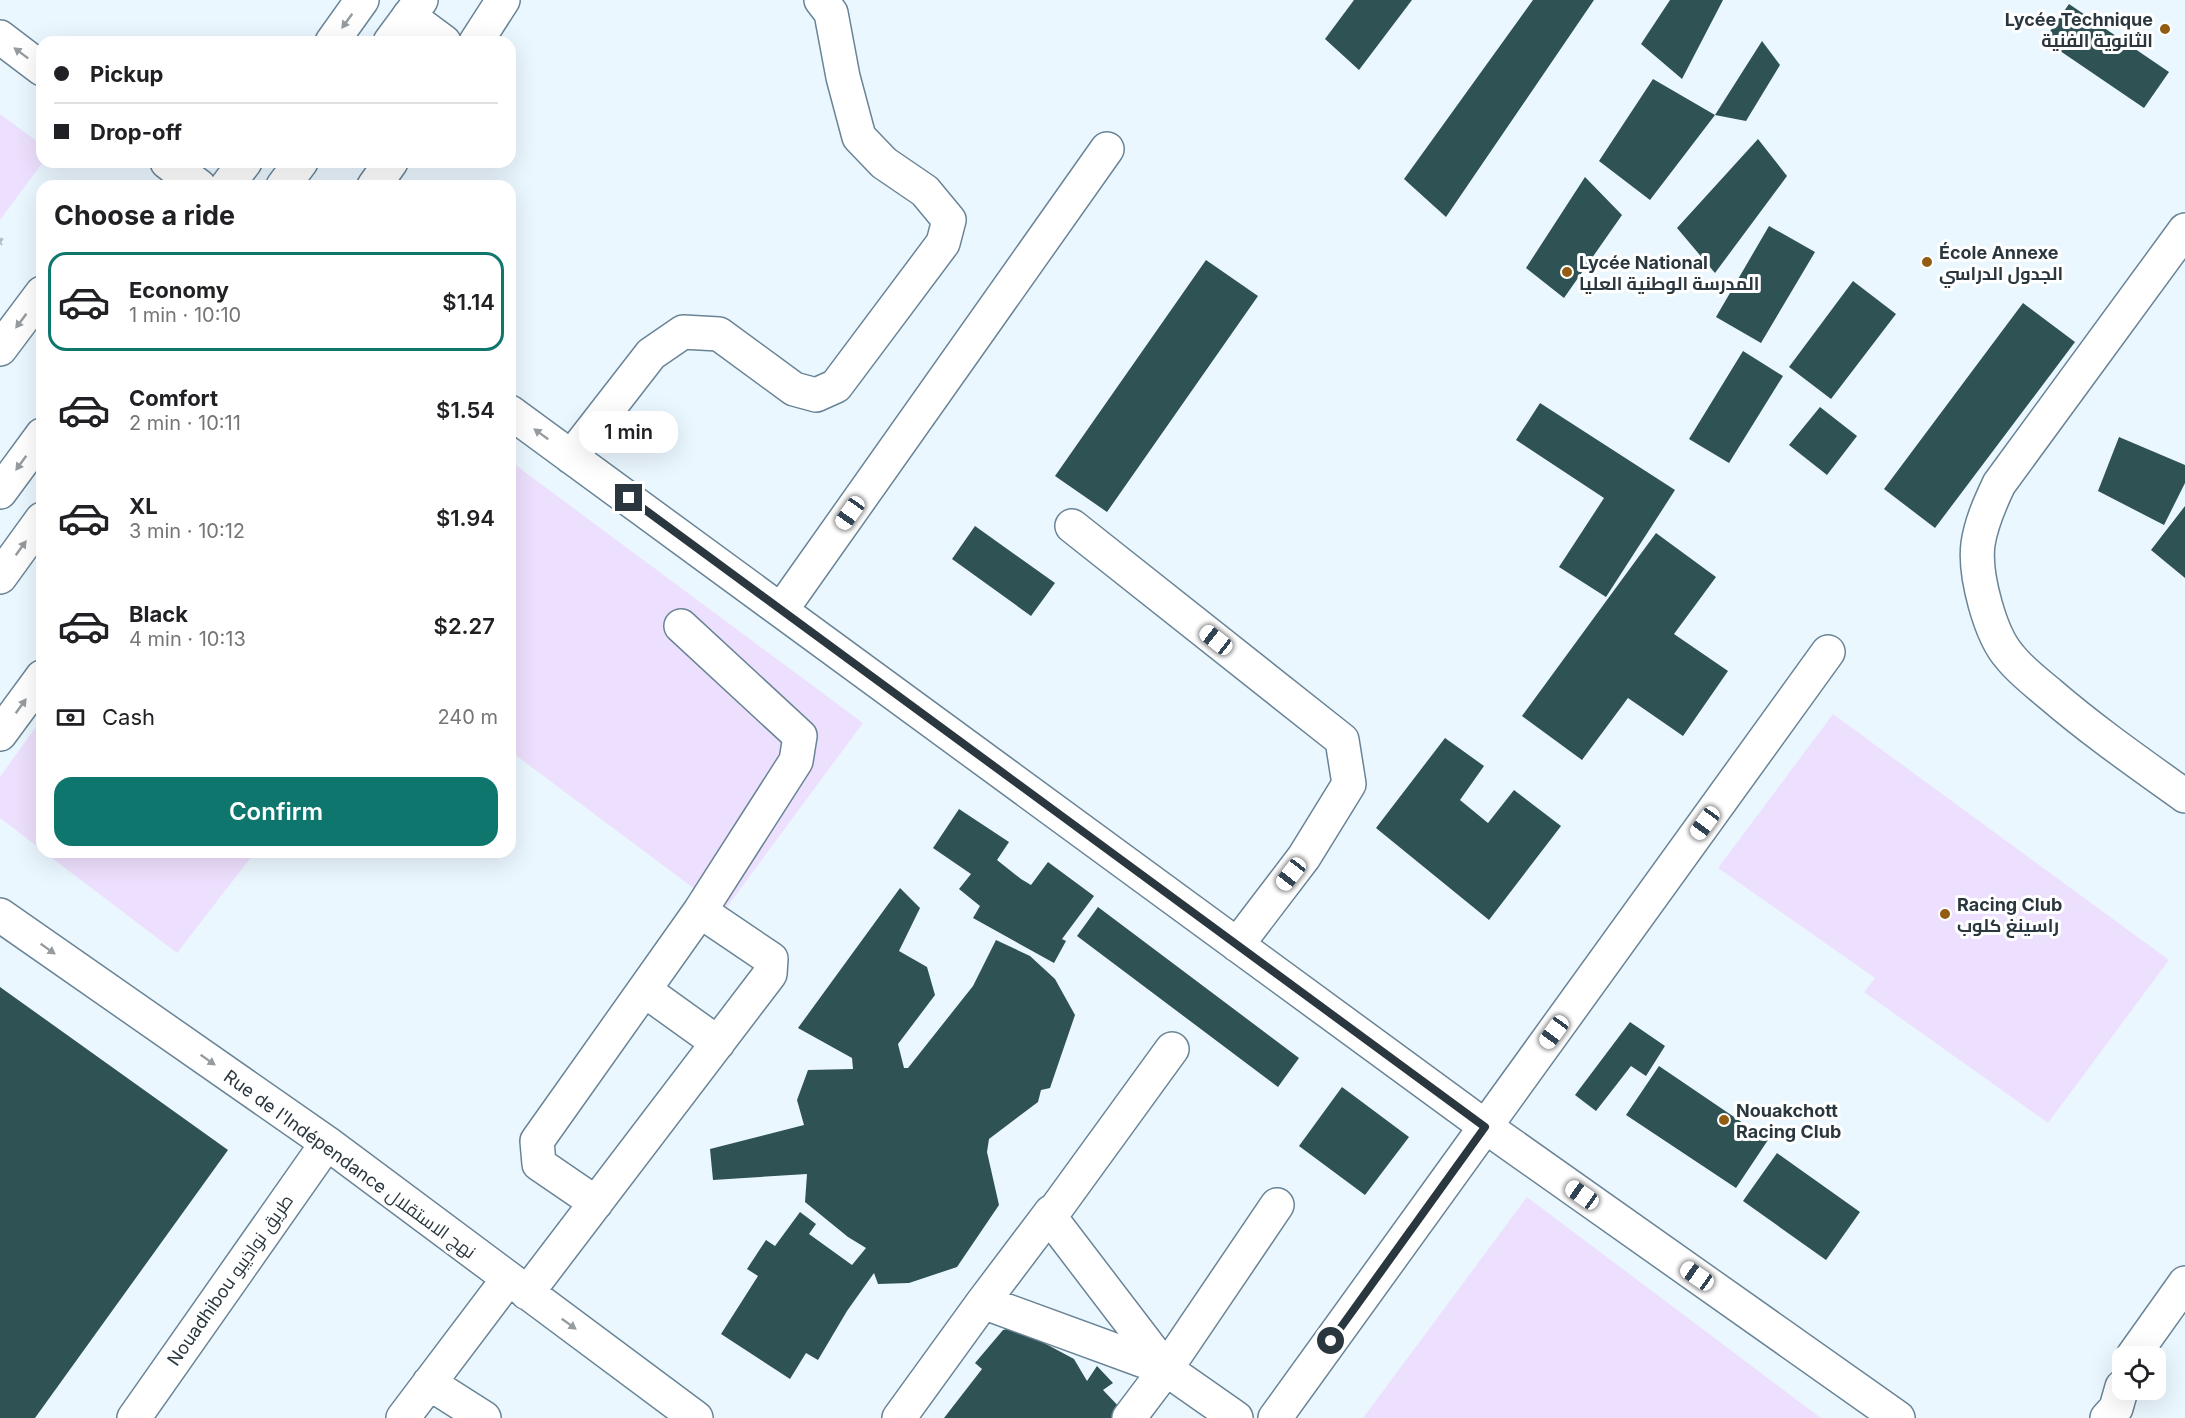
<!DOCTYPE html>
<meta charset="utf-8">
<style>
body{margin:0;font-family:Inter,Cairo,sans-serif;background:#f6f6f6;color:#202124;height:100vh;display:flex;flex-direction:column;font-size:22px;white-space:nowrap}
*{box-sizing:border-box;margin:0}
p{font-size:20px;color:#757577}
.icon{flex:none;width:33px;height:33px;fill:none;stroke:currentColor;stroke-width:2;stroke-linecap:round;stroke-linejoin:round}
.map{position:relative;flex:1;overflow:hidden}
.side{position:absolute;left:36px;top:180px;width:480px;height:678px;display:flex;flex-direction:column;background:#fff;border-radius:18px;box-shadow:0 6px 24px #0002}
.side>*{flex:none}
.banner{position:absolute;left:36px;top:36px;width:480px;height:132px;border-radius:18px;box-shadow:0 6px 24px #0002;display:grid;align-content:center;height:132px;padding:0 18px;background:#fff}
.tools{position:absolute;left:2112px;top:1346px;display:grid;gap:12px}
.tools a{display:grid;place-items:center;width:54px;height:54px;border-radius:12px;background:#fff;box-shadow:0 6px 24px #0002;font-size:30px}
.end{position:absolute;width:27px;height:27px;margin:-14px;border:8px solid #2b373f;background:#fff;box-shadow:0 0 0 3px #fff}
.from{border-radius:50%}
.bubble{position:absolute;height:42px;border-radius:18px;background:#fff;box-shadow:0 6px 24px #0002;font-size:20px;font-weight:600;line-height:42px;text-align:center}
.car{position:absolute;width:18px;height:36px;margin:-18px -9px;border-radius:8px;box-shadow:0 0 4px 2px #0007;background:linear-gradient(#fff 24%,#345 0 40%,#fff 0 76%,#345 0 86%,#fff 0)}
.banner b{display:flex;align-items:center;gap:21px;height:57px;font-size:22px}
.banner b+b{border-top:2px solid #e0e0e0}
.banner i{width:15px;height:15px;background:#202124}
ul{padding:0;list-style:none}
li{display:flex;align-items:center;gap:18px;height:99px;margin:0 12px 9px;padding:0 6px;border:3px solid transparent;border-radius:18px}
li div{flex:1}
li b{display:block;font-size:22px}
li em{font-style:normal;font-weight:600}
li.on{border-color:#0f766e}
li>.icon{width:54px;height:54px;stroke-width:1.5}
h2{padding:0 18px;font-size:27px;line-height:72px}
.pay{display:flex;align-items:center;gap:15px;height:66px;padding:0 18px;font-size:22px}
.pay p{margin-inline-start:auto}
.cta{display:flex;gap:12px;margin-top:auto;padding:12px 18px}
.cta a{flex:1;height:69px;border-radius:18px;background:#0f766e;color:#fff;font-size:24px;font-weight:600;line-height:69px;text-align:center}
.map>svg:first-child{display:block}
.green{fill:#ede0fe}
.building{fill:#2f5255}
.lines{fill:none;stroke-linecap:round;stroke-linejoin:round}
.minor-casing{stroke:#698496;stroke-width:36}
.highway-casing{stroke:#698496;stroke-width:36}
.path{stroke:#b0bcc4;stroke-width:4;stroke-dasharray:3 3;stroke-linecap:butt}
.minor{stroke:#fff;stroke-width:33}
.highway{stroke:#fff;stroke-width:33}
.oneway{fill:#959b9f}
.route{stroke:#2b373f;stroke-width:8}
.poi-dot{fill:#925c12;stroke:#fff;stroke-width:2}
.labels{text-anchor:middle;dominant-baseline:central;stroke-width:6;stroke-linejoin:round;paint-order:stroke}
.poi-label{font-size:18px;font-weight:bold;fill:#2b373f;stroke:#fff;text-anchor:start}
.street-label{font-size:18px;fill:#2b373f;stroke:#fff}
</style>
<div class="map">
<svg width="2185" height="1418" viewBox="0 0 2185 1418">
<rect width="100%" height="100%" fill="#ebf7ff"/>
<path class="green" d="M0,114L42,145L43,162L0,220Z
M510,461L863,723L724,911L510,751Z
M1833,714L2169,960L2048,1123L1864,992L1875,978L1718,868Z
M42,718V850L0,818V777Z
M44,852H255L177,953Z
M1527,1197L1821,1418H1363Z"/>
<path class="building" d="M1354,0H1412L1359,70L1325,39Z
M1533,0H1594L1446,217L1404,179Z
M1670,0H1723L1682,79L1641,44Z
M2069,4L2169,72L2144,108L2044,40Z
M1762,41L1780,65L1746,121L1715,115Z
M1653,79L1715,115L1650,200L1599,161Z
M1758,139L1787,176L1715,273L1677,228Z
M1585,177L1622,215L1564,298L1526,268Z
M1769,226L1815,252L1761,343L1716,317Z
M1206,260L1258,296L1107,512L1055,476Z
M1853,281L1896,314L1831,399L1789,367Z
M2023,303L2075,342L1935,528L1884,489Z
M1743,351L1783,376L1729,463L1689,439Z
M1540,403L1675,490L1606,597L1559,567L1604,498L1516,440Z
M1820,407L1857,436L1827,475L1789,445Z
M2119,437L2185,465V483L2164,525L2098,491Z
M2185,506V578L2151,550Z
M975,526L1055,583L1031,616L952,559Z
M1656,533L1716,577L1674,634L1728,671L1683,736L1628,698L1582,760L1522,716Z
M1445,738L1484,766L1460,800L1488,823L1514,790L1561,826L1489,920L1376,828Z
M959,809L1009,842L997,860L1021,879L1031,885L1048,862L1094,896L1062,939L1066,941L1054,963L973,918L980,906L959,889L971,874L933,848Z
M900,888L920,908L899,951L927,967L935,995L898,1044L904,1068H908L973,986L996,940L1030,956L1055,979L1075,1015L1050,1088L1041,1090L1038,1102L989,1139L987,1152L999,1205L957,1267L909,1283L878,1284L874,1273L847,1311L818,1360L806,1353L790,1379L721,1334L758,1276L747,1269L766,1240L775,1246L800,1212L816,1224L809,1234L852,1265L866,1248L848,1237L805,1202L807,1174L713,1180L710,1149L804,1125L797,1100L808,1070L853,1069L852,1058L798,1028Z
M1098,907L1299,1058L1278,1087L1077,936Z
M0,987L228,1150L35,1418H0Z
M1630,1022L1665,1046L1646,1076L1631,1066L1596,1111L1575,1095Z
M1659,1066L1768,1140L1736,1188L1626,1115Z
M1342,1087L1409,1137L1365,1195L1299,1146Z
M1777,1153L1860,1212L1826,1260L1743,1201Z
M1014,1327L1074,1359L1087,1381L1097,1366L1113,1383L1103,1390L1125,1413L1121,1418H944L982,1369L975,1363L1003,1330Z"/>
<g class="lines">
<g class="minor-casing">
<path id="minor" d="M409,16L444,42
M0,37L42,69
M476,42L503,0
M167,162L199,186
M374,186L391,162
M2185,230L1999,484C1990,503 1981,523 1978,544C1974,574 1990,635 2010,657C2021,671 2036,682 2050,694C2093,731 2139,763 2185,796
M0,349L42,293
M510,412L1486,1127L1898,1418
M571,457L651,354L683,332L719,334L794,389L816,395L836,386L943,243L949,220L925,191L884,163L859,137L843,77L831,13L821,0
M1072,526L1342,740L1349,784L1304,857L1237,945
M782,609L1107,149
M0,734L42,677
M0,915L327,1143L696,1418
M644,990L718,1043
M1172,1049L1050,1217L1166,1369L1236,1418
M596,1203L539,1164L537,1141L700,911L796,761L800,736L681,626
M527,1293L770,974L771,959L700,911
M983,1302L1051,1212
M2133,1356L2185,1283
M429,1383L484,1418
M134,1418L327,1143
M403,1418L508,1279
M899,1418L983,1302L1166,1369
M1129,1418L1166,1369L1277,1205
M1275,1418L1828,652
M2107,1418L2116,1408L2122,1387"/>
</g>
<g class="highway-casing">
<path id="highway" d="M332,42L362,0
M390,42L421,0
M227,186L245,162
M283,186L301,162
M0,492L42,435
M0,577L42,519"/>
</g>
<path class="path" d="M0,239L3,241L0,244"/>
<use href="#minor" class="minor"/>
<use href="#highway" class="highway"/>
</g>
<defs><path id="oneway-solid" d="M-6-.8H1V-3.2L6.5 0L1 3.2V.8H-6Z" transform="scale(1.5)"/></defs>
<g class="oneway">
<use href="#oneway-solid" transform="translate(347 21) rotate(126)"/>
<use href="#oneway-solid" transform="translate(21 53) rotate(-143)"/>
<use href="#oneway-solid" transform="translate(21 321) rotate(127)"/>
<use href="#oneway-solid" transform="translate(541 434) rotate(-144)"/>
<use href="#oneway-solid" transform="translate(21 463) rotate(126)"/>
<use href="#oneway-solid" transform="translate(21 548) rotate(-54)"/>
<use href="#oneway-solid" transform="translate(21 706) rotate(-54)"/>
<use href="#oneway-solid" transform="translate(48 949) rotate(35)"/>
<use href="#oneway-solid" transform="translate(208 1060) rotate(35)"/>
<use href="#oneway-solid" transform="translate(569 1324) rotate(36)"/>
</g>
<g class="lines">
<path class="route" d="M629,498L1485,1127L1331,1341"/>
</g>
<g class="poi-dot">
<circle cx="2165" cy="29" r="6"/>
<circle cx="1927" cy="262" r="6"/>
<circle cx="1567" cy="272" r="6"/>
<circle cx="1945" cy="914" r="6"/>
<circle cx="1724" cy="1120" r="6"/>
</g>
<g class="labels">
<g class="poi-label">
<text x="2153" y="19" text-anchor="end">Lycée Technique<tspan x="2153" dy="21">الثانوية الفنية</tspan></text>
<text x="1939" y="252">École Annexe<tspan x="1939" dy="21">الجدول الدراسي</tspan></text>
<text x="1579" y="262">Lycée National<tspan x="1579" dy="21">المدرسة الوطنية العليا</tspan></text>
<text x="1957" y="904">Racing Club<tspan x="1957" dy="21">راسينغ كلوب</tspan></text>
<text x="1736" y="1110">Nouakchott<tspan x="1736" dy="21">Racing Club</tspan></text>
</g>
<g class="street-label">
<text transform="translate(350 1164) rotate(36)">Rue de l'Indépendance نهج الاستقلال</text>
<text transform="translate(230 1280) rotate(-55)">Nouadhibou طريق نواذيبو</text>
</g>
</g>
</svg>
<div class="tools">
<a><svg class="icon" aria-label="locate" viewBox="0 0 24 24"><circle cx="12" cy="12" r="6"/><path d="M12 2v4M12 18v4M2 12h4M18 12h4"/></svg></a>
</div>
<i class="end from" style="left:1331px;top:1341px"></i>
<i class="end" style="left:629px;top:498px"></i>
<div class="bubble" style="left:579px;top:411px;width:99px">1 min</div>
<i class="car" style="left:850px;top:513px;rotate:215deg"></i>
<i class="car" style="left:1216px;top:640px;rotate:308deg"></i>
<i class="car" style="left:1705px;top:823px;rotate:216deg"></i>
<i class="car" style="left:1291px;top:874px;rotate:218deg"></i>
<i class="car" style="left:1554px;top:1032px;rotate:216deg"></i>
<i class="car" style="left:1582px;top:1195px;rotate:305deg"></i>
<i class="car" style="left:1697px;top:1276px;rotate:305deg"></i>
<div class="banner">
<b><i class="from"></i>Pickup</b>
<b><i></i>Drop-off</b>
</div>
<section class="side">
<h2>Choose a ride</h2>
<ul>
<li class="on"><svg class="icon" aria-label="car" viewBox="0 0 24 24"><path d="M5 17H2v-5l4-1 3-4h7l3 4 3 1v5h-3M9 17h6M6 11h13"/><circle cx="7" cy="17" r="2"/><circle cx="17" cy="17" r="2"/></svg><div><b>Economy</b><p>1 min · 10:10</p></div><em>$1.14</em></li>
<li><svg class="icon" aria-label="car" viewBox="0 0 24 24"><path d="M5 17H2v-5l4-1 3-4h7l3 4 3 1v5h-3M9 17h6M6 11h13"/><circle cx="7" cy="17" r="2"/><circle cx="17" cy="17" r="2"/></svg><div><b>Comfort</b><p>2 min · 10:11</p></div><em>$1.54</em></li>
<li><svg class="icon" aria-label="car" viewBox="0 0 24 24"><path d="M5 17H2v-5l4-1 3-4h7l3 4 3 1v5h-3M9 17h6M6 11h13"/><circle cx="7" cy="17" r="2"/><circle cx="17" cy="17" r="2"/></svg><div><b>XL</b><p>3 min · 10:12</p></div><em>$1.94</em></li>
<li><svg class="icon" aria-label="car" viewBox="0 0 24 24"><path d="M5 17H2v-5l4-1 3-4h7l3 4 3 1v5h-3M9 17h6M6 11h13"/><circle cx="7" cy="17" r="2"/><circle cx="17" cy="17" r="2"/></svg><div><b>Black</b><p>4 min · 10:13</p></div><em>$2.27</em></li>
</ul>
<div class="pay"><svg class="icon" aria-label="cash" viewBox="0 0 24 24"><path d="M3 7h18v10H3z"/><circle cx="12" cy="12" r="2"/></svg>Cash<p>240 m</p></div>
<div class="cta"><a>Confirm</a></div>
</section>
</div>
